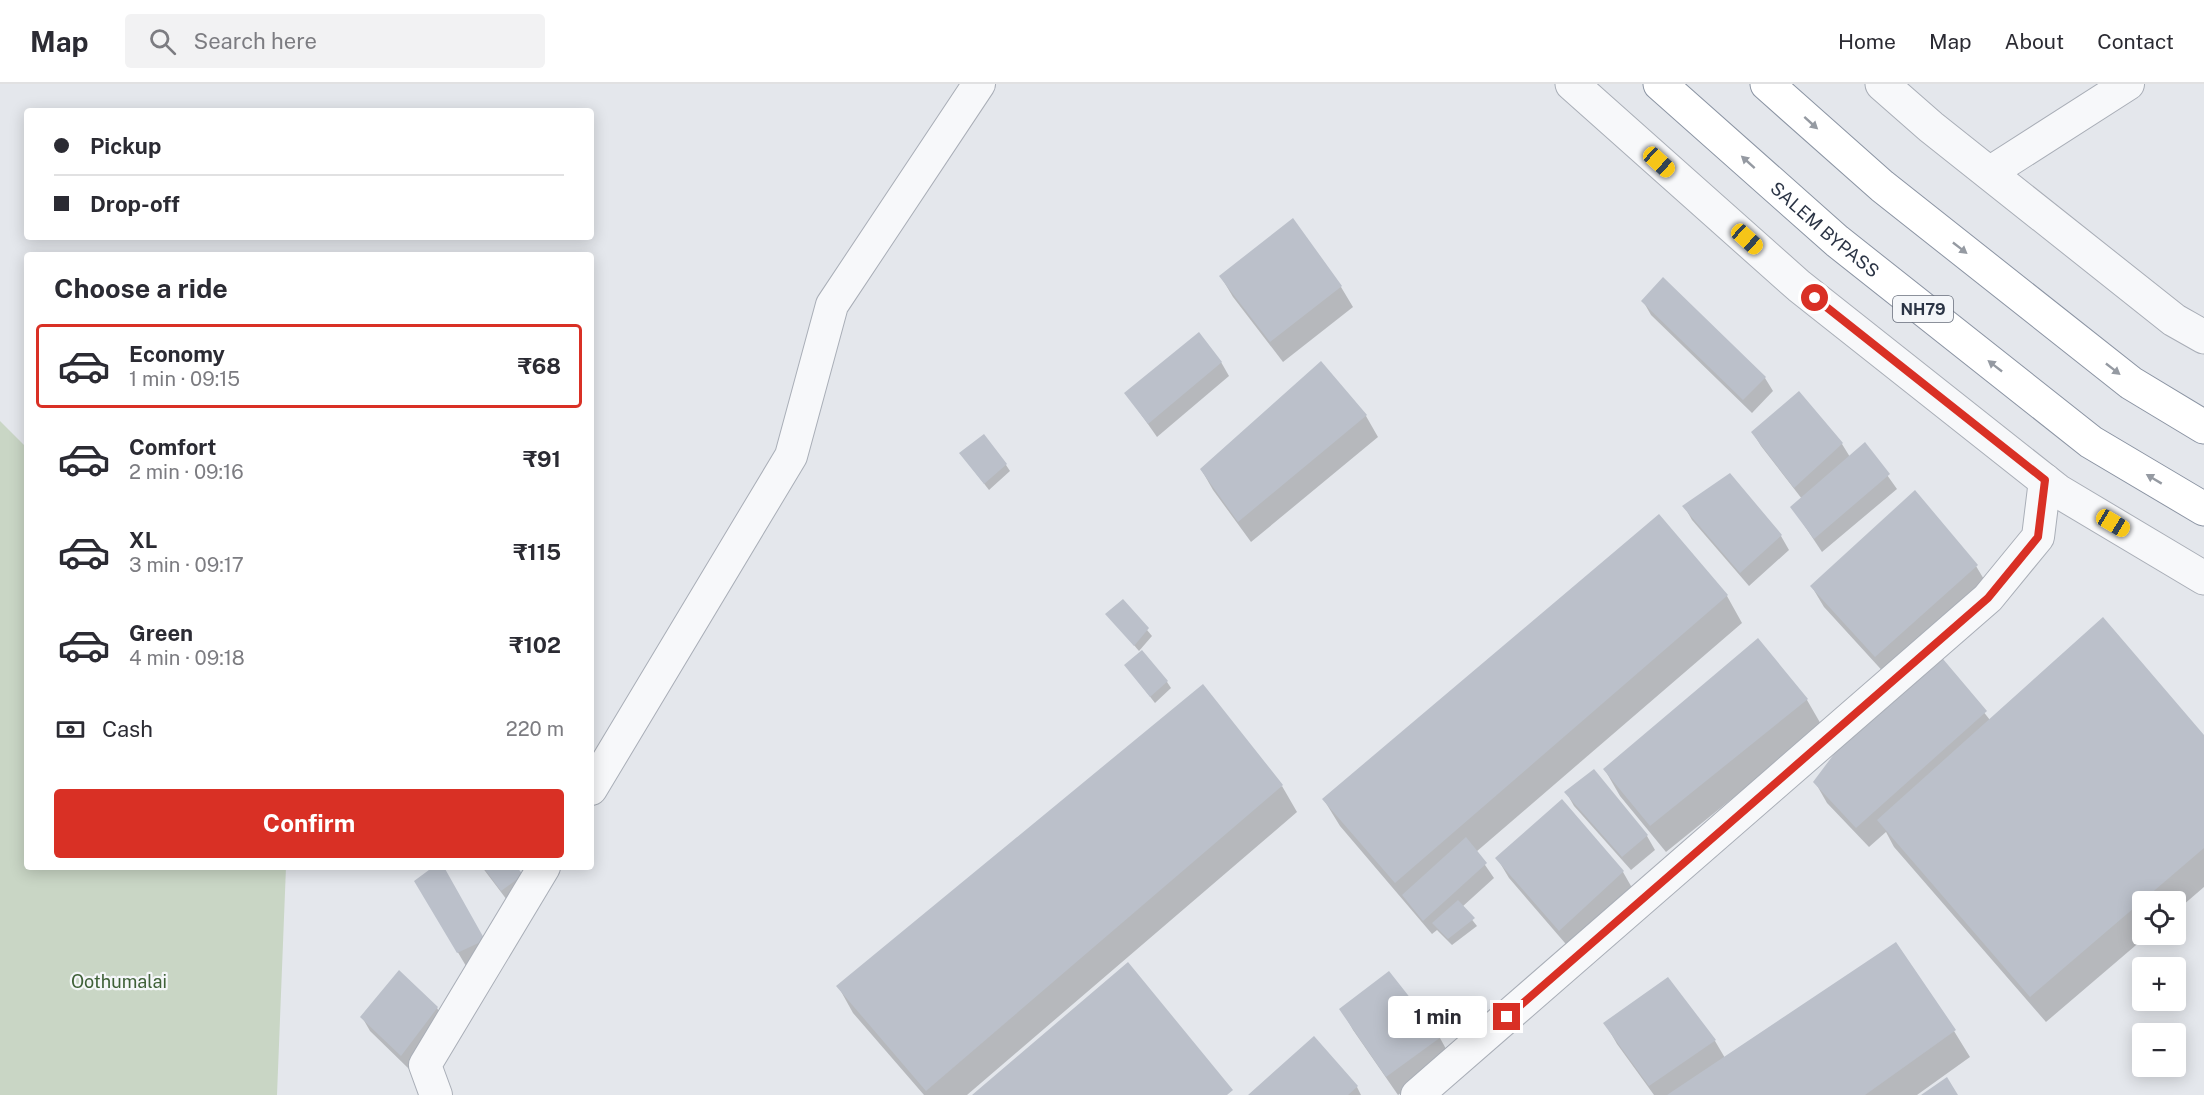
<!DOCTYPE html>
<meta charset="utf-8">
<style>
body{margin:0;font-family:"Public Sans",sans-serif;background:#f2f2f3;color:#2b2b33;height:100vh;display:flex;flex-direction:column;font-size:22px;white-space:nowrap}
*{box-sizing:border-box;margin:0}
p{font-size:20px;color:#7c7c81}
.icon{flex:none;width:33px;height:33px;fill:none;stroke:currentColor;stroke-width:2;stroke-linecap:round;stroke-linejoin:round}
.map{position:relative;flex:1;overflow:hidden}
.drawer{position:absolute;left:24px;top:168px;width:570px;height:618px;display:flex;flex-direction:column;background:#fff;border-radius:6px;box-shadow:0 3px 15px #0003}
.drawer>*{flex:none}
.top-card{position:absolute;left:24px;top:24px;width:570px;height:132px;border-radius:6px;box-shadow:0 3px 15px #0003;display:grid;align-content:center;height:132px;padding:0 30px;background:#fff}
.controls{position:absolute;left:2132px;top:807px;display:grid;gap:12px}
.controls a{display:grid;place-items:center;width:54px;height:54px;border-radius:6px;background:#fff;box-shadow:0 3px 15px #0003;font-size:30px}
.end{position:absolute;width:27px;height:27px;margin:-14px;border:8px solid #d93025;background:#fff;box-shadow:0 0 0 3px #fff}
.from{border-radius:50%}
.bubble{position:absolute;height:42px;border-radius:6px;background:#fff;box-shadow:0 3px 15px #0003;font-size:20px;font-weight:700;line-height:42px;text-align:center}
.car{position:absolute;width:18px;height:36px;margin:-18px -9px;border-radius:8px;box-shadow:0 0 4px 2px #0007;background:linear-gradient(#f5c518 24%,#345 0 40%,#f5c518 0 76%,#345 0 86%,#f5c518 0)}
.top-card b{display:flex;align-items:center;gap:21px;height:57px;font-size:22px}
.top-card b+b{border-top:2px solid #e1e1e2}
.top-card i{width:15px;height:15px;background:#2b2b33}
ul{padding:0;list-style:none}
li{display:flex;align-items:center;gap:18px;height:84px;margin:0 12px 9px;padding:0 18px;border:3px solid transparent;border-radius:6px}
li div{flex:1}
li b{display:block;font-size:22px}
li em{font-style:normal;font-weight:700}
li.active{border-color:#d93025}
li>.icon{width:54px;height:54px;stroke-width:1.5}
h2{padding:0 30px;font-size:27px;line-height:72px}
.pay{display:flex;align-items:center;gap:15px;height:66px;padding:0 30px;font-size:22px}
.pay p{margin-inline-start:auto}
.button{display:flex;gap:12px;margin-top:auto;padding:12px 30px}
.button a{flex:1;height:69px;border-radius:6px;background:#d93025;color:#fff;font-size:24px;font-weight:700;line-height:69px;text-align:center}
header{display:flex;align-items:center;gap:36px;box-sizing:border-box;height:84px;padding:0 30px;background:#fff;border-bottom:2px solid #e1e1e2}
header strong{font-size:28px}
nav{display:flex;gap:33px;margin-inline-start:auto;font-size:21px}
.search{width:420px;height:54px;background:#f2f2f3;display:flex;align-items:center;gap:15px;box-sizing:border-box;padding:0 21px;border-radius:6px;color:#7c7c81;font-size:22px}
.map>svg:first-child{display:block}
.green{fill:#c9d6c5}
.shadow{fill:#0003}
.building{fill:#bbc0ca}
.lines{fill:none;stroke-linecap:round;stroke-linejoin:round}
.minor-casing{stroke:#a9aeb7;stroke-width:34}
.tertiary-casing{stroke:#a9aeb7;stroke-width:35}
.trunk-casing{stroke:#8b94a3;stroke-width:35}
.minor{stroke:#f7f8fa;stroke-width:32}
.tertiary{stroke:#f7f8fa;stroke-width:33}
.trunk{stroke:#fff;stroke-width:33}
.oneway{fill:#959aa2}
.route{stroke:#d93025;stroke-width:8}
.labels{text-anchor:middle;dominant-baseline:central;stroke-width:4.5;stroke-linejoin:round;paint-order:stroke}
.shield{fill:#f4f6f9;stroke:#676e7b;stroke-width:1.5}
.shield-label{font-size:16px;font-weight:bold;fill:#2b3445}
.street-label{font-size:18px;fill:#2b3445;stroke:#f4f6f9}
.park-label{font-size:18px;fill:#3f6138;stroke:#f4f6f9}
</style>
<header>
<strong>Map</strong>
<div class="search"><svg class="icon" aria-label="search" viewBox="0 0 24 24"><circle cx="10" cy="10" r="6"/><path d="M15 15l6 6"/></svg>Search here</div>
<nav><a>Home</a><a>Map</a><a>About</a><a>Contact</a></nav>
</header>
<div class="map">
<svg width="2204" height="1011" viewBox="0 0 2204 1011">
<rect width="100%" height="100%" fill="#e4e7ec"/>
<path class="green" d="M0,337L27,364V783H286L277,1011H0Z"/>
<path class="shadow" d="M1221,193L1341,203L1353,223L1283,278L1233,213Z
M1643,217L1765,294L1773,307L1752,329L1651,231Z
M1221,278L1229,292L1157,353L1126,309Z
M1321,279L1366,332L1378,353L1251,458L1213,406L1201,385Z
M1753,349L1842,360L1850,373L1865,360L1897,405L1822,468L1792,423L1802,415L1761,362Z
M961,370L1006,381L1010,387L989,406Z
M1684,422L1781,452L1789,466L1749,502L1692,436Z
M1659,432L1727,512L1742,539L1476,768L1494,794L1462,823L1477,842L1452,861L1437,846L1432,850L1340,742L1324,716Z
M1976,482L1988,502L1888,593L1824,523L1812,503Z
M1123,517L1152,552L1139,567L1107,530Z
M1758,556L1807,616L1822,642L1666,768L1620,712L1605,686Z
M1943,577L1990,636L2204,653V803L2175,828V818H2142V850H2149L2046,938L1894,763L1886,748L1869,763L1827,719L1815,698Z
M1126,582L1167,598L1171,604L1155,619Z
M1593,687L1647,752L1655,766L1631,786L1574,722L1566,708Z
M1282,702L1297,728L967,1011H924L853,929L838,902Z
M1562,717L1623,788L1635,809L1571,866L1509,794L1497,774Z
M436,783H443L491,870L466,882L416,798Z
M482,783H515L522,792L510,820Z
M399,888L437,924L445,938L409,985L370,947L362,933Z
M1341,925L1440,954L1451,974L1398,1011L1353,946Z
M1605,939L1715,957L1725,974L1954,947L1970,973L1917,1011H1654L1617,960Z
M1357,1003L1361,1011H1250Z"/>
<path class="building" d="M1293,134L1342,202L1270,258L1219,192Z
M1663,193L1766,293L1743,316L1641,217Z
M1199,248L1222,278L1148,340L1124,309Z
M1321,277L1367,331L1238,438L1200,385Z
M1799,307L1843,359L1794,404L1751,348Z
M984,350L1007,380L984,400L959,369Z
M1865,358L1890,390L1814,455L1790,423Z
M1730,389L1782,451L1740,489L1682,422Z
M1915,406L1978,481L1875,573L1810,502Z
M1659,430L1728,511L1395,799L1322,715Z
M1123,515L1149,544L1134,562L1105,530Z
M2103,533L2204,651V764L2030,913L1877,736Z
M1758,554L1808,615L1650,742L1603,685Z
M1142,566L1168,597L1150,613L1124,581Z
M1943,575L1987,627L1856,744L1813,698L1837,666Z
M1203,600L1283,701L926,1007L836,902Z
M1594,685L1648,751L1622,773L1564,708Z
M1562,715L1624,787L1559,847L1495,774Z
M1466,753L1487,779L1423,837L1402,811Z
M433,783H444L485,856L457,869L414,797Z
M483,783H517L523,791L501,807Z
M1458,816L1475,834L1448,855L1432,839Z
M1896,858L1956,946L1865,1011H1667Z
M1128,878L1233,1006L1227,1011H972Z
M399,886L438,923L401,972L360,933Z
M1389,887L1441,953L1386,993L1339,925Z
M1668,893L1716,956L1649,1002L1603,939Z
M1314,952L1358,1002L1348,1011H1248Z
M1947,993L1958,1011H1921Z"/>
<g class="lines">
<g class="minor-casing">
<path id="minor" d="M1989,89L2128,0
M591,705L791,372L832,221L979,0
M436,1011L425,981L544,783
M1417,1011L1988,514L2038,453L2045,396"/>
</g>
<g class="tertiary-casing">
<path id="tertiary" d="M1572,0L1799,202L2058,407L2204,494
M1882,0L1931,43L2174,236L2204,253"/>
</g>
<g class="trunk-casing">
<g id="trunk">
<path id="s1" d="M1660,0L1837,157L2091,358L2204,425"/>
<path d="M1767,0L1882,102L2131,299L2204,343"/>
</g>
</g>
<use href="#minor" class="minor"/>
<use href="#tertiary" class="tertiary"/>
<use href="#trunk" class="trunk"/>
</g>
<defs><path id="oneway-solid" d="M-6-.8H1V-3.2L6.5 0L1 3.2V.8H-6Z" transform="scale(1.5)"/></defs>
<g class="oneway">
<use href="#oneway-solid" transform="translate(1811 39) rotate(42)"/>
<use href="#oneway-solid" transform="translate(1748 78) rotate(-138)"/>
<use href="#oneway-solid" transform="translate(1960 164) rotate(38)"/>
<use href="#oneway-solid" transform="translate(1995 282) rotate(-142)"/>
<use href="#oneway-solid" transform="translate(2113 285) rotate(38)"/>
<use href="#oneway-solid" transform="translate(2154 395) rotate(-149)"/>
</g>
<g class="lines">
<path class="route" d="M1507,933L1988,514L2038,453L2045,396L1815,214"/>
</g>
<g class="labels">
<rect class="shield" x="1893" y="212" width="60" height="26" rx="4.5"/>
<g class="shield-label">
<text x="1923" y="225">NH79</text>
</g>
<g class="street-label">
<text stroke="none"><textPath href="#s1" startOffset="220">SALEM BYPASS</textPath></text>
</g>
<g class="park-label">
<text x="119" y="897">Oothumalai</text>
</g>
</g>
</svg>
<div class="controls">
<a><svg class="icon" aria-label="locate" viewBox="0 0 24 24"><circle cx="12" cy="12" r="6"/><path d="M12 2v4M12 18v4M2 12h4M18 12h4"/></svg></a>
<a>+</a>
<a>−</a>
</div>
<i class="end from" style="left:1815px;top:214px"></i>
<i class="end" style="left:1507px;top:933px"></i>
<div class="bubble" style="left:1388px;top:912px;width:99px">1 min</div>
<i class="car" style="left:1659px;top:78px;rotate:132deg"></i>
<i class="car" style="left:1747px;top:155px;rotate:132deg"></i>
<i class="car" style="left:2113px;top:439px;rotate:121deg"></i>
<div class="top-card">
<b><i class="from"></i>Pickup</b>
<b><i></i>Drop-off</b>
</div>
<section class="drawer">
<h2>Choose a ride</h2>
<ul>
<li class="active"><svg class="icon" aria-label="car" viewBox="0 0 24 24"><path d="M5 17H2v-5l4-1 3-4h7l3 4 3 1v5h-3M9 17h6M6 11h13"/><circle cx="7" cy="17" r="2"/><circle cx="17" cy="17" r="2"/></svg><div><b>Economy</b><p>1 min · 09:15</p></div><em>₹68</em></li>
<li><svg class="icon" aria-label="car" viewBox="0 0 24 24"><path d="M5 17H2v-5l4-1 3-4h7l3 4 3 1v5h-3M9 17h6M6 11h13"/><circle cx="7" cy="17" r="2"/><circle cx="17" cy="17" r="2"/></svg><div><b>Comfort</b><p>2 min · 09:16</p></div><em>₹91</em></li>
<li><svg class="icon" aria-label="car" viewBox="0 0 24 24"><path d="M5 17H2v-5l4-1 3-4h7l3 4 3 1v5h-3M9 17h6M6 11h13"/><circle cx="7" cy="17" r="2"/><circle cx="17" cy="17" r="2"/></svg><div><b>XL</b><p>3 min · 09:17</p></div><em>₹115</em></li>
<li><svg class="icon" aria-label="car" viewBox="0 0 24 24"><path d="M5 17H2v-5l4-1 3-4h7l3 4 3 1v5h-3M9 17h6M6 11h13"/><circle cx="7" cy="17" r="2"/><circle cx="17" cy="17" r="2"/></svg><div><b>Green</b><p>4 min · 09:18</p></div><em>₹102</em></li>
</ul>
<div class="pay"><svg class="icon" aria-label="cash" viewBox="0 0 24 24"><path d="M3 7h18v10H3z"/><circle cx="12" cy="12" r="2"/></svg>Cash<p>220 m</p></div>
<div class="button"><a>Confirm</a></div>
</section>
</div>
